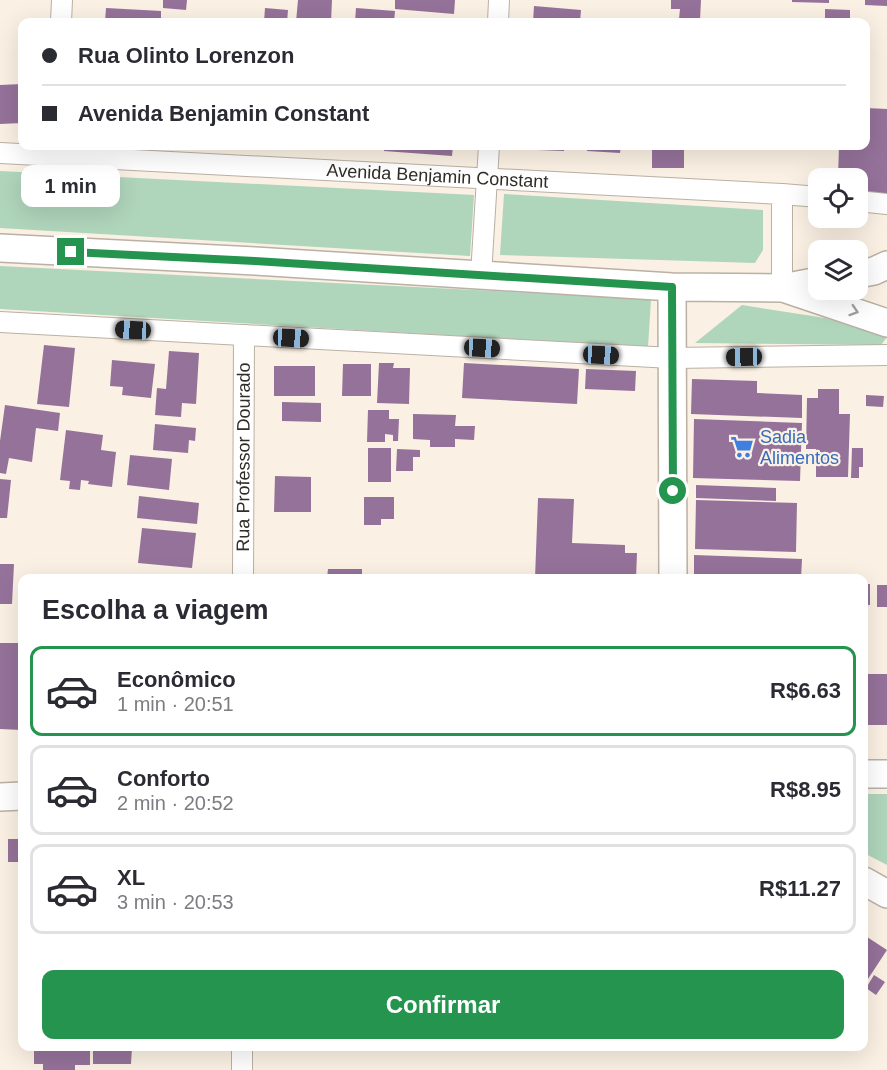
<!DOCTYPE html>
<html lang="pt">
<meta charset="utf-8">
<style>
body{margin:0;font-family:Helvetica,sans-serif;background:#f7f7f7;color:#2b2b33;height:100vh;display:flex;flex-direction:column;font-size:22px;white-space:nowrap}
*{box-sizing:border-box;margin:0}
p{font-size:20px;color:#7c7c81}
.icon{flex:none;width:33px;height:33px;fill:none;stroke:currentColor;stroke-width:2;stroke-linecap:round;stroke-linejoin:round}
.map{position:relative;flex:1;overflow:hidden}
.drawer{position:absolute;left:18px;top:574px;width:850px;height:477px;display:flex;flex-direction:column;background:#fff;border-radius:12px;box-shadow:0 6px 24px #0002}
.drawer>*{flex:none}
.hud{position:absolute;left:18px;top:18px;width:852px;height:132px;border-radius:12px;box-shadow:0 6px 24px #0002;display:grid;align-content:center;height:132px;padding:0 24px;background:#fff}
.tools{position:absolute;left:808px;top:168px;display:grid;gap:12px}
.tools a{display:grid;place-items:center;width:60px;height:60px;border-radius:12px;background:#fff;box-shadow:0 6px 24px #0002;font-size:30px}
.end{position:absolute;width:27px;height:27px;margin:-14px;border:8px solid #25944e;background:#fff;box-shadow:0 0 0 3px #fff}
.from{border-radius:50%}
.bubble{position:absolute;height:42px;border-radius:12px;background:#fff;box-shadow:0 6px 24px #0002;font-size:20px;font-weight:800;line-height:42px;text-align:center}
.car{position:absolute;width:18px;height:36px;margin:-18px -9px;border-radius:8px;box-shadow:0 0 4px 2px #0007;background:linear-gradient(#222 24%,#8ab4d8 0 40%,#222 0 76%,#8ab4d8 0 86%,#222 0)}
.hud b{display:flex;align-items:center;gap:21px;height:57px;font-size:22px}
.hud b+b{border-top:2px solid #e1e1e2}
.hud i{width:15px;height:15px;background:#2b2b33}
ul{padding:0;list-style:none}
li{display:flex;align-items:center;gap:18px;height:90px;margin:0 12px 9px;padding:0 12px;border:3px solid #e1e1e2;border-radius:12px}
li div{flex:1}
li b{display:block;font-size:22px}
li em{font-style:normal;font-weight:800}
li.selected{border-color:#25944e}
li>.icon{width:54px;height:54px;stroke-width:1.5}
h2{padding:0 24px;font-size:27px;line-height:72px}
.action{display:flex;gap:12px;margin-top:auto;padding:12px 24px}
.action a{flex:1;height:69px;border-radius:12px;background:#25944e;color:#fff;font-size:24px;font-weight:800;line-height:69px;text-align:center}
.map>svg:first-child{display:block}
.green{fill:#afd5bb}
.building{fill:#95729a}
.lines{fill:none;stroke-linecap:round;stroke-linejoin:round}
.street-casing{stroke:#bab0a4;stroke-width:22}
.secondary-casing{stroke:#bab0a4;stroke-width:30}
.street{stroke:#fff;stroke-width:20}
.secondary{stroke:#fff;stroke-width:27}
.oneway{stroke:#a2a09e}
.route{stroke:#25944e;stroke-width:8}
.labels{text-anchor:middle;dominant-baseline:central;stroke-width:4.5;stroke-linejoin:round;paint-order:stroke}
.street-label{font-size:18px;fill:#302c27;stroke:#faf0e3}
.shop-label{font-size:18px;fill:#366cbe;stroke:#faf0e3;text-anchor:start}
</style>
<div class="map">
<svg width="887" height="1070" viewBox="0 0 887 1070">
<rect width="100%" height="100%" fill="#faf0e3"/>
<path class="green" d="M0,171L474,195L470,256L0,228Z
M504,194L763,210V250L755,263L500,255Z
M0,266L651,299L648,347L0,309Z
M742,305L825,318L887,337L881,345L695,343Z
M864,794H887V865L864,853Z"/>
<path class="building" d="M163,0H187L186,10L163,8Z
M298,0H332L331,22H296Z
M395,0H455L454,14L395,9Z
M671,0H701L700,20L679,19L680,9H671Z
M792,0H829V3L792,2Z
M865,0H887V6L865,5Z
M534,6L581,10L580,22H533Z
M106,8L161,11V22H105Z
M265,8L288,10L287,22H264Z
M356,8L395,11L394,22H355Z
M825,9L850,10V22H825Z
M22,84V123L0,124V85Z
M866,108L887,109V194L858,193V178H838L839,146H866Z
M384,146H453L452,156L384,151Z
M537,146H564V151L537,150Z
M588,146H621L620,153L587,151Z
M652,146H684V168H652Z
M44,345L75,348L69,407L37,404Z
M169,351L199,353L196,404L182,403L181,417L155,415L157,388L166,389Z
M112,360L155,364L151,398L122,395L123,387L110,386Z
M379,363H394L393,368H410L409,404L377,403Z
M464,363L579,369L577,404L462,398Z
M343,364H371V396H342Z
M274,366H315V396H274Z
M586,369L636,371L635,391L585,389Z
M692,379L757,381V393L802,395V418L691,414Z
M818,389H839V414H850L848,477H816V449H806L807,398H818Z
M866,395L884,396L883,407L866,406Z
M282,402L321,403V422L282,421Z
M5,405L60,413L58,431L36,428L32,462L9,458L6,474L0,473V441Z
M368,410H389V419H399L398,441H393V435L385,434V442H367Z
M413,414L456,415L455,426H475L474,440L455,439V447H430V440L413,439Z
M694,419L802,423L800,481L693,478Z
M155,424L196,428L195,441L189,440L188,453L153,450Z
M66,430L103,435L101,450L116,452L112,487L88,484L89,481L81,480L80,490L69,489L70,481L60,480Z
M368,448H391V482H368Z
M852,448H863V467H859V478H851Z
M397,449L420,450V457H413V471H396Z
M130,455L172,459L169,490L127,485Z
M275,476L311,477V512H274Z
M0,479L11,480L7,518H0Z
M696,485L776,488V501L696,498Z
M139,496L199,503L197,524L137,518Z
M364,497H394V519H381V525H364Z
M538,498L574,499L572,543L625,545V553H637L636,579H535Z
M696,500L797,503L796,552L695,549Z
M142,528L196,533L192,568L138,563Z
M694,555L802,559L801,579H694Z
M0,564H14L12,604H0Z
M328,569H362V579L327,578Z
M864,584H870V605H864Z
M877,585H887V607H877Z
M0,643H22V730L0,729Z
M868,674H887V725H864V677H868Z
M8,839H22V862H8Z
M864,935L887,950L864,985Z
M874,975L885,982L876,995L866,988Z
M67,1047H90V1065H75V1070H43V1064H34V1051H67Z
M93,1047H132L131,1064H93Z"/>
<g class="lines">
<g class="street-casing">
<g id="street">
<path d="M61,22L62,0"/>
<path d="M498,22L499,0"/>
<path id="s1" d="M0,153L782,194V288"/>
<path d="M782,194L819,197"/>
<path d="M858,201L887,204"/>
<path d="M481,275L489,146"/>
<path d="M0,322L672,358L887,355"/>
<path id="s2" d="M243,579L244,335"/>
<path d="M242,1070V1047"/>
</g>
</g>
<g class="secondary-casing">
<path id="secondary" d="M0,248L255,261L672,287L782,288L819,281
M858,274L874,271L887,265
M672,287L673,579
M786,289L887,323
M864,774H887
M0,797L22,796
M864,881L887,894"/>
</g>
<use href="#street" class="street"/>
<use href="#secondary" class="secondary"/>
</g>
<defs><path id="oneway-chevron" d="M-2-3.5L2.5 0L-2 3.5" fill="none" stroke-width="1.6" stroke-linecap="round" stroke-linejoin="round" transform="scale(1.5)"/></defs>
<use class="oneway" href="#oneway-chevron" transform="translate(854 311) rotate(18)"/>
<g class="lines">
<path class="route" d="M71,252L255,261L672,287L673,491"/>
</g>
<defs>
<g id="supermarket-bare" transform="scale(1.8)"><path d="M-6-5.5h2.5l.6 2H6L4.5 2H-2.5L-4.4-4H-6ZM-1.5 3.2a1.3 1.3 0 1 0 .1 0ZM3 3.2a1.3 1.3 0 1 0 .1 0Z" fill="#3f7fe0" stroke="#faf0e3" stroke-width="2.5" paint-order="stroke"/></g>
</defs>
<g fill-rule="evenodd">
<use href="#supermarket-bare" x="742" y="447"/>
</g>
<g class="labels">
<g class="street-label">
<text stroke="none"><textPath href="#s1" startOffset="438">Avenida Benjamin Constant</textPath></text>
<text stroke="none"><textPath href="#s2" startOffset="122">Rua Professor Dourado</textPath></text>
</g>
<g class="shop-label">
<text x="760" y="437">Sadia<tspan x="760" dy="21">Alimentos</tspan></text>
</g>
</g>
</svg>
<div class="tools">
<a><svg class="icon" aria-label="locate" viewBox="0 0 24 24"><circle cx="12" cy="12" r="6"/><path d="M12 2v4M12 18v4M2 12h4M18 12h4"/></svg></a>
<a><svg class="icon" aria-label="layers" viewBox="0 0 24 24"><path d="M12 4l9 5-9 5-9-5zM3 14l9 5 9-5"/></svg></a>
</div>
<i class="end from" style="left:673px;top:491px"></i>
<i class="end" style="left:71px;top:252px"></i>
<div class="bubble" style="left:21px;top:165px;width:99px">1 min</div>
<i class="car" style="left:133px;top:330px;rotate:273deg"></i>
<i class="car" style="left:291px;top:338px;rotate:93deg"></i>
<i class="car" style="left:482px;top:348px;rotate:93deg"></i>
<i class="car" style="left:601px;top:355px;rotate:93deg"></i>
<i class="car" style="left:744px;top:357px;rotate:269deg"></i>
<div class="hud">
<b><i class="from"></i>Rua Olinto Lorenzon</b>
<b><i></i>Avenida Benjamin Constant</b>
</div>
<section class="drawer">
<h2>Escolha a viagem</h2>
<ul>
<li class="selected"><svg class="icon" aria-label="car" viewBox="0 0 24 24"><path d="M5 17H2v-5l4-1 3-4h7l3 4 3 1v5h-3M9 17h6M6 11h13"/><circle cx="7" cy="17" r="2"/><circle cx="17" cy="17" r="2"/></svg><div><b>Econômico</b><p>1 min · 20:51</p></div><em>R$6.63</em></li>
<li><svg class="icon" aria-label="car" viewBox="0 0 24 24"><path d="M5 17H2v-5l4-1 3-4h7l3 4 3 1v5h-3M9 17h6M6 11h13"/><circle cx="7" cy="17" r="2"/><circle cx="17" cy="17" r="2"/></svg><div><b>Conforto</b><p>2 min · 20:52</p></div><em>R$8.95</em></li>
<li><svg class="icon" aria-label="car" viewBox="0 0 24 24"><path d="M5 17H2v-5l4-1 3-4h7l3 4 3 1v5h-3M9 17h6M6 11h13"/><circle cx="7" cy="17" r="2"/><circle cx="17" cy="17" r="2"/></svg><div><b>XL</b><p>3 min · 20:53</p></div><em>R$11.27</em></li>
</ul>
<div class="action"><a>Confirmar</a></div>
</section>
</div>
